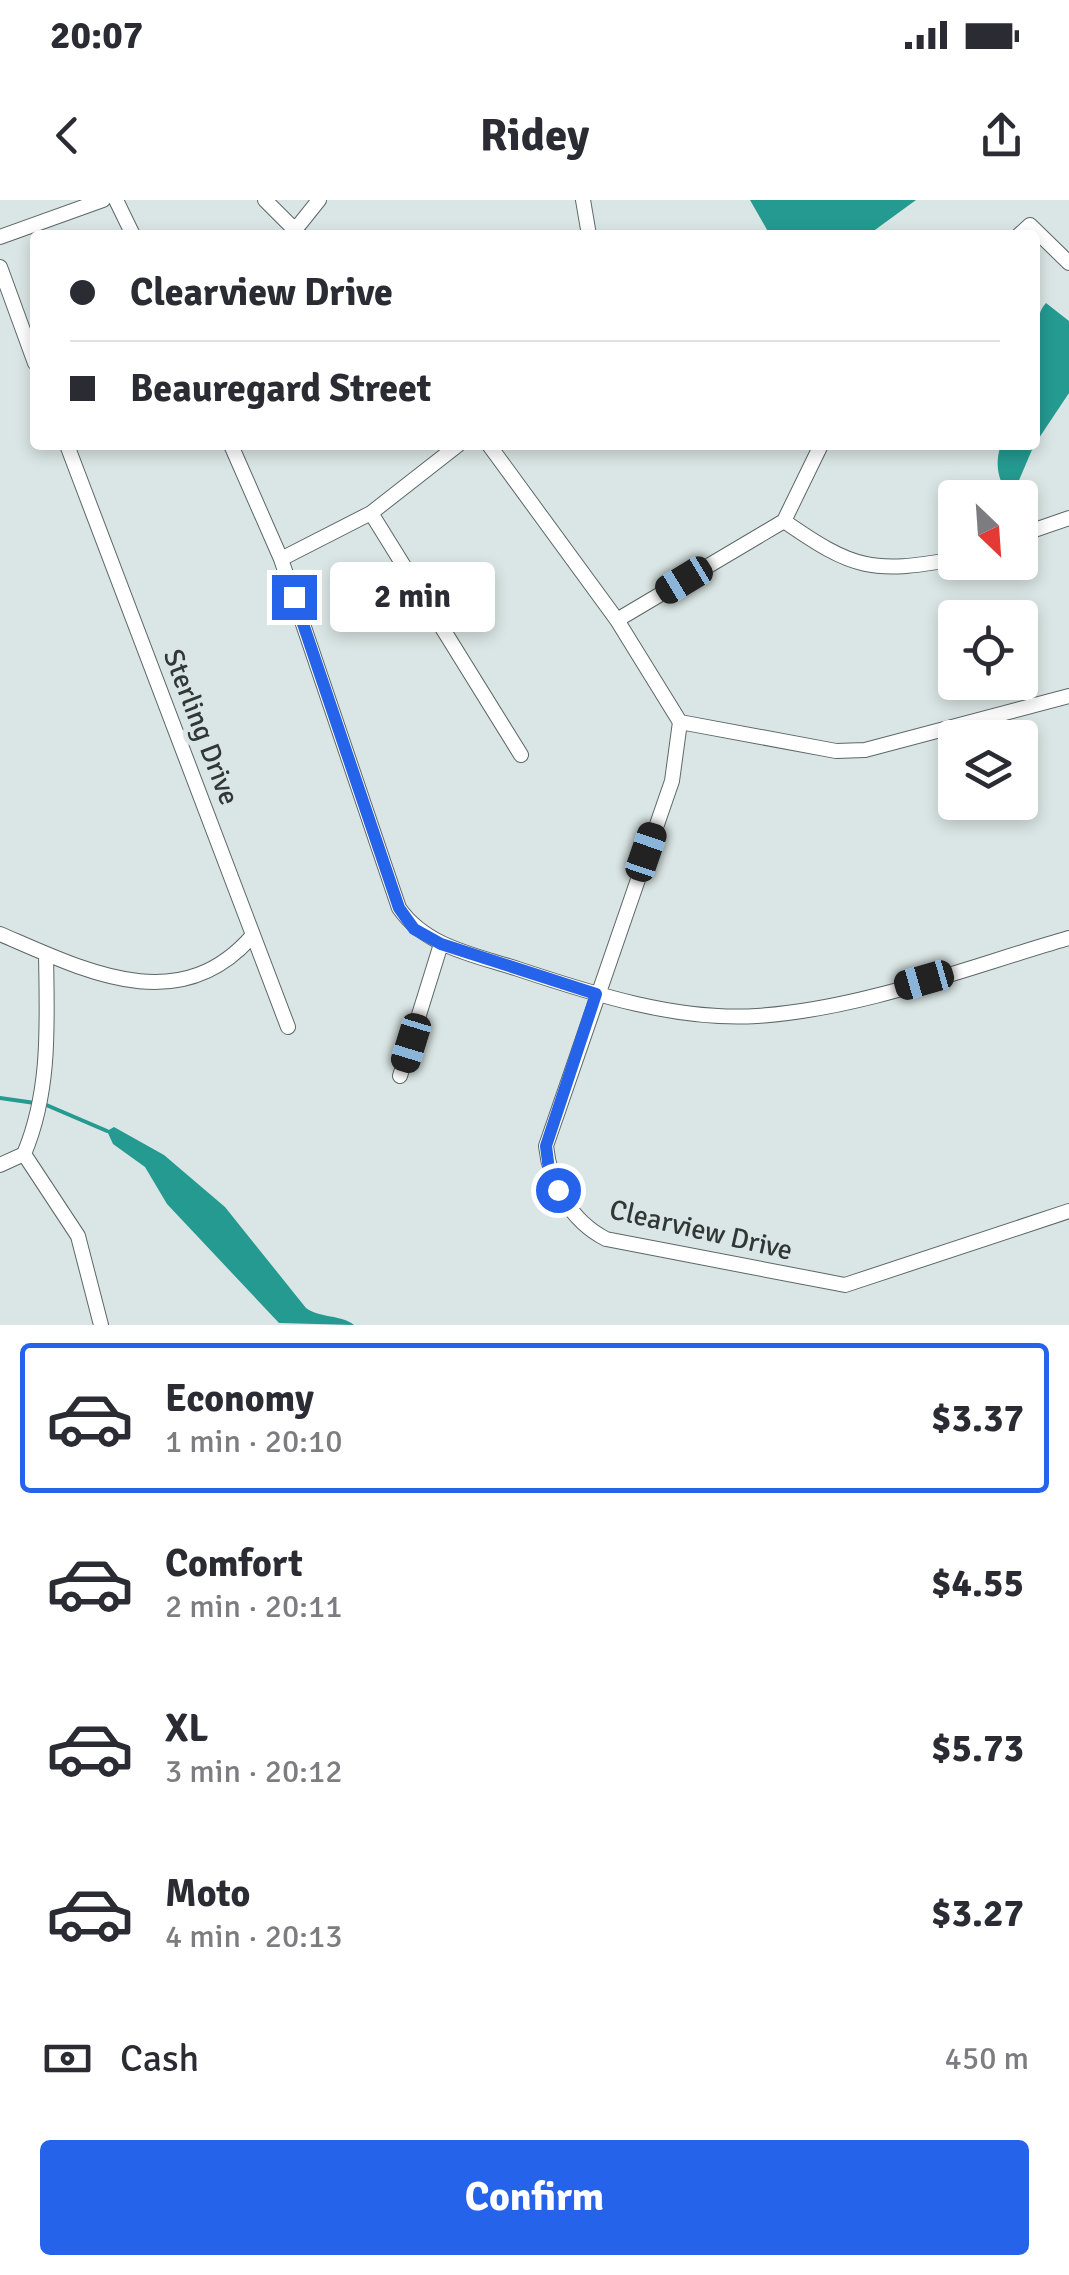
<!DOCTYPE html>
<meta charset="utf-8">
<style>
body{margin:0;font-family:Signika,sans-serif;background:#f7f7f7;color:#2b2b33;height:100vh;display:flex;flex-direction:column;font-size:38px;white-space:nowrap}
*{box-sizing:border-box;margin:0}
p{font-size:32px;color:#7c7c81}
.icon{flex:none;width:55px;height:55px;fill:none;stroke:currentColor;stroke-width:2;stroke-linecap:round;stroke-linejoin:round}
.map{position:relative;height:1125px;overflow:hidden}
.details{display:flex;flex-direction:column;background:#fff;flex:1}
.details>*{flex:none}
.hud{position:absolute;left:30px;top:30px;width:1010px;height:220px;border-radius:10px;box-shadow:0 5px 15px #0003;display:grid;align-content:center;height:220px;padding:0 40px;background:#fff}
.needle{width:65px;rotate:155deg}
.tools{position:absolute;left:938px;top:280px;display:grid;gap:20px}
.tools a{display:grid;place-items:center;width:100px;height:100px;border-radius:10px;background:#fff;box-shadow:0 5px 15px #0003;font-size:50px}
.end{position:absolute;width:45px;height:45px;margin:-22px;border:12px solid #2563eb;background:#fff;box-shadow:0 0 0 5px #fff}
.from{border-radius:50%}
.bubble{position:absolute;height:70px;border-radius:10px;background:#fff;box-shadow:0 5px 15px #0003;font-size:32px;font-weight:700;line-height:70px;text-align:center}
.car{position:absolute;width:30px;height:60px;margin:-30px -15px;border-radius:12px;box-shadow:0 0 8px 2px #0007;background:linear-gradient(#222 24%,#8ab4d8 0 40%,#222 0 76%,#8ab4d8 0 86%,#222 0)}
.hud b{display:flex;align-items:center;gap:35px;height:95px;font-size:38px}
.hud b+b{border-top:2px solid #e1e1e2}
.hud i{width:25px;height:25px;background:#2b2b33}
ul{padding:18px 0 0;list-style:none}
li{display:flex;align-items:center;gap:30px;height:150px;margin:0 20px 15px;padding:0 20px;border:5px solid transparent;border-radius:10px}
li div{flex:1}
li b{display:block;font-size:38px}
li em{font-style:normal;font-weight:700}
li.on{border-color:#2563eb}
li>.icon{width:90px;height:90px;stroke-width:1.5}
.pay{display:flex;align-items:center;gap:25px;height:110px;padding:0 40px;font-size:38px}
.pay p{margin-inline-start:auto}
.button{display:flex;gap:20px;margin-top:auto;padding:20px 40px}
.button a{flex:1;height:115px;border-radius:10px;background:#2563eb;color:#fff;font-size:40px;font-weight:700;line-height:115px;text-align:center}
.status{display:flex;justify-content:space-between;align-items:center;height:70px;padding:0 50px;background:#fff;direction:ltr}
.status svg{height:28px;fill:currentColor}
header{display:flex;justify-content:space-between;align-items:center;height:130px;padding:0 40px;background:#fff;font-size:45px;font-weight:700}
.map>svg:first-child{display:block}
.water{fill:#249a91}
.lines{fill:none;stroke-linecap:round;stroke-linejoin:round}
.stream{stroke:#249a91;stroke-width:4}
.minor-casing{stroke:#5c6766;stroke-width:16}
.minor{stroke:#fff;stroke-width:14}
.route{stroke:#2563eb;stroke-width:12}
.labels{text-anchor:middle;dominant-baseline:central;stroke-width:10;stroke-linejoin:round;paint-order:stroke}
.street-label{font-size:28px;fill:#313636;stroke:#dae6e5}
</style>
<div class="status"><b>20:07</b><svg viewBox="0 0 49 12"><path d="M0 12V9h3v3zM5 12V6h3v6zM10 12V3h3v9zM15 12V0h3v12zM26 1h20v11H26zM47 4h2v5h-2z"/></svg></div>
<header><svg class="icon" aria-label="back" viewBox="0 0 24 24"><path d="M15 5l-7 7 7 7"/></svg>Ridey<svg class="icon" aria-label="share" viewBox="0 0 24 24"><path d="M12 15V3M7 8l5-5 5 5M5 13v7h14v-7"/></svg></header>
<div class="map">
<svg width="1069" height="1125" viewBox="0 0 1069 1125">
<rect width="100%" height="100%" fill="#dae6e5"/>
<path class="water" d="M750,0H916L868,35H770Z
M1046,103L1069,121V193L1035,244C1035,213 1026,123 1046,103Z
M1001,245H1034L1014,292H1007C997,278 995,261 1001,245Z
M114,927L164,955L225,1007L306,1108C322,1119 340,1114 354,1125L279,1123L167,1004L145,967L113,944L107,931Z"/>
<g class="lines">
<path class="stream" d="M0,898L35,903
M44,904L107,931"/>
<g class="minor-casing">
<path id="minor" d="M116,0L133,35
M265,0L300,35
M583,0L589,35
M295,30L319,0
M1019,35L1030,25L1069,63
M0,37L103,0
M0,67L35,163
M67,245L288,827
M231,245L281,359L399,708C426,747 475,755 518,769C593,794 677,821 757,816C863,809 968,767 1069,738
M489,245L617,420L680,522L672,581L546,946C550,984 571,1021 606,1039L845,1085L1069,1011
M371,313L521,555
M784,321C853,369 872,374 955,359
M1020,335L1069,318
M281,359L371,313L458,245
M617,420L784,321L821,245
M680,522L836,551L865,550L1069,496
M0,734C86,771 180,820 253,735
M400,876L441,744
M24,954C51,890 47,822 46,754
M24,954L78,1036L101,1125
M0,965L24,954"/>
</g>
<use href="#minor" class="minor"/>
</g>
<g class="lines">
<path class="route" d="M294,397L399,708L414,729L441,744L596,794L546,946L549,970L558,990"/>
</g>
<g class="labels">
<g class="street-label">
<text transform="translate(201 527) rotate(69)">Sterling Drive</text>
<text transform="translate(701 1030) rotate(13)">Clearview Drive</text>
</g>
</g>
</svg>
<div class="tools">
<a><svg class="needle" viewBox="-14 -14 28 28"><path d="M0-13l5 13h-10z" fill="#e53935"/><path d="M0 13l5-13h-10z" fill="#7c7c81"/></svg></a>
<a><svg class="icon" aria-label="locate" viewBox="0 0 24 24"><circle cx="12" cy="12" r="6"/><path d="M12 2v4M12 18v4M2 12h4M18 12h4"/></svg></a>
<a><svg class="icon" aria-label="layers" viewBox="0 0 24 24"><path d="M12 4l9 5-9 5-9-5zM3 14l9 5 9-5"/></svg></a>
</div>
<i class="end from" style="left:558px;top:990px"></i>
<i class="end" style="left:294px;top:397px"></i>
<div class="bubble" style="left:330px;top:362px;width:165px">2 min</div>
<i class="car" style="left:684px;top:380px;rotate:239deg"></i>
<i class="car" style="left:646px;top:652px;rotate:19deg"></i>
<i class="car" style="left:924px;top:780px;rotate:254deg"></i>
<i class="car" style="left:411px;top:843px;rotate:197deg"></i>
<div class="hud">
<b><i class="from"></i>Clearview Drive</b>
<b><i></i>Beauregard Street</b>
</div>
</div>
<section class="details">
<ul>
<li class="on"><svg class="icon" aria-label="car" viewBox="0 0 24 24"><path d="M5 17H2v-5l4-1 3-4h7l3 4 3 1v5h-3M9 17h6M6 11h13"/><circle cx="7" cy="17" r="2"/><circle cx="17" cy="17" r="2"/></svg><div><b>Economy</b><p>1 min · 20:10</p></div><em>$3.37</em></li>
<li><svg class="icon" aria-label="car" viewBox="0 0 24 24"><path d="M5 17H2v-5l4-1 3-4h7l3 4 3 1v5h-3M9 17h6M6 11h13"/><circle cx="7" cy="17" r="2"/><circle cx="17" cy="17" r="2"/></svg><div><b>Comfort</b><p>2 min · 20:11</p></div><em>$4.55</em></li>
<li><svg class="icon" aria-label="car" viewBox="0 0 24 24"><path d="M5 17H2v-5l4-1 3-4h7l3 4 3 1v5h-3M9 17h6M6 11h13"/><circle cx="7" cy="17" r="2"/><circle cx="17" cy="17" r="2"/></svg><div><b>XL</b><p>3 min · 20:12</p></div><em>$5.73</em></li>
<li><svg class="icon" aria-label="car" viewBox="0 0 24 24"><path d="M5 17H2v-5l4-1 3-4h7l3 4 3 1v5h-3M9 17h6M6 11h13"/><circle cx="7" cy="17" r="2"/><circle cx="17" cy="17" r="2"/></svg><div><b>Moto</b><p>4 min · 20:13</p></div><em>$3.27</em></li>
</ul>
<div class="pay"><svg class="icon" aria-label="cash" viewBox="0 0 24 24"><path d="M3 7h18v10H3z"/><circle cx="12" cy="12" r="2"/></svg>Cash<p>450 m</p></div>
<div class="button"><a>Confirm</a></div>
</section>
